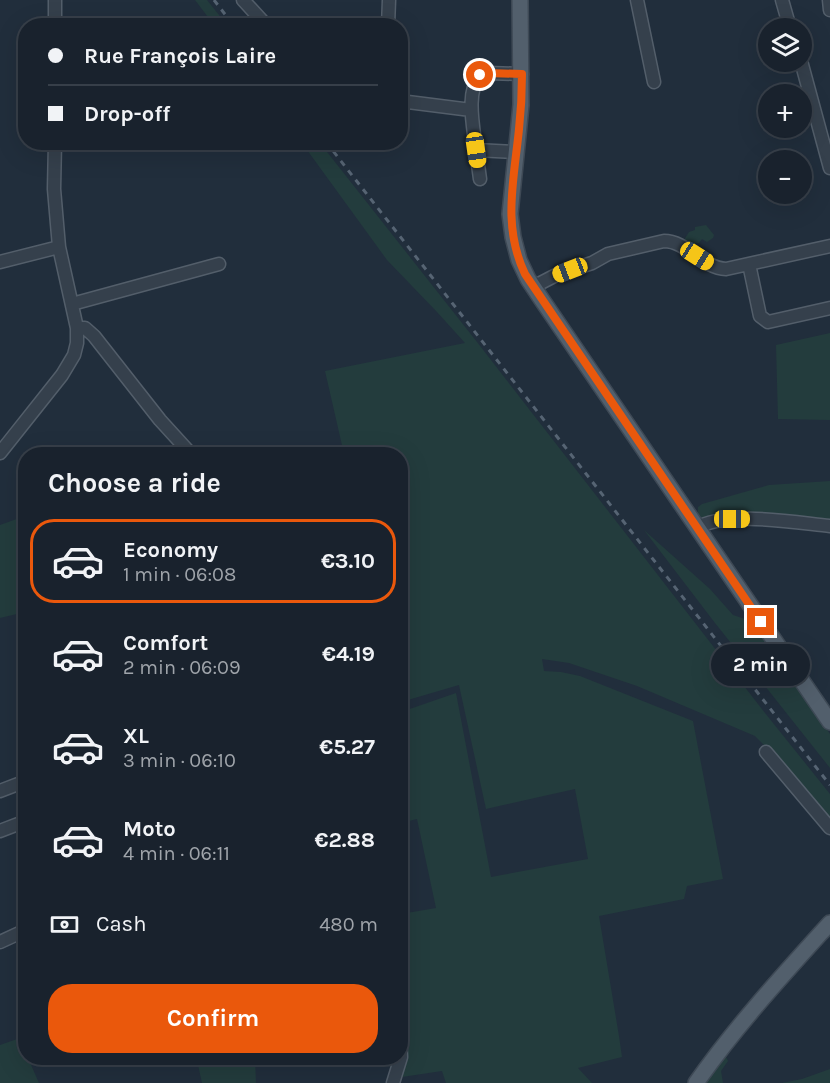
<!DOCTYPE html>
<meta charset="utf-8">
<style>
body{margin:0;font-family:Karla,sans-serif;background:#262f39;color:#f1f3f6;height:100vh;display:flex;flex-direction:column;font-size:22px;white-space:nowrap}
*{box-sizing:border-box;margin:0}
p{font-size:20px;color:#9fa4aa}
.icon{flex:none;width:33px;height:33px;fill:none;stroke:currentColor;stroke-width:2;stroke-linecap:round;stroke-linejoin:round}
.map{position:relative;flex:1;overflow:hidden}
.side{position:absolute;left:18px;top:447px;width:390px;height:618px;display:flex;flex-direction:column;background:#19222d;border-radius:24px;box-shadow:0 6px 24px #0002,0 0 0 2px #373f49}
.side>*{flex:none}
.hud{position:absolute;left:18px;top:18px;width:390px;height:132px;border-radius:24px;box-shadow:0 6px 24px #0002,0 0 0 2px #373f49;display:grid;align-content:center;height:132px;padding:0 30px;background:#19222d}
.tools{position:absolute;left:758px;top:18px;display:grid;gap:12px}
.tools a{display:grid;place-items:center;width:54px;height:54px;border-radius:50%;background:#19222d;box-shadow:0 6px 24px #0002,0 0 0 2px #373f49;font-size:30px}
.end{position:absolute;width:27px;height:27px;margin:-14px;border:8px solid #ea580c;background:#fff;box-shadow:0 0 0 3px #fff}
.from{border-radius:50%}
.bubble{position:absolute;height:42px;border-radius:21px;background:#19222d;box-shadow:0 6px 24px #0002,0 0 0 2px #373f49;font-size:20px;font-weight:700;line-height:42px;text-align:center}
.car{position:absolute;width:18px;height:36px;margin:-18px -9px;border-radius:8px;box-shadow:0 0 4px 2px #0007;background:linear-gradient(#f5c518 24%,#345 0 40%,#f5c518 0 76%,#345 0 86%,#f5c518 0)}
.hud b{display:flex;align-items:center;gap:21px;height:57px;font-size:22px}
.hud b+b{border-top:2px solid #373f49}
.hud i{width:15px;height:15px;background:#f1f3f6}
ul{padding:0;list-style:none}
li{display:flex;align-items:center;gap:18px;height:84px;margin:0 12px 9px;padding:0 18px;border:3px solid transparent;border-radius:24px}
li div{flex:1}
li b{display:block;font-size:22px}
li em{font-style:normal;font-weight:700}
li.selected{border-color:#ea580c}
li>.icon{width:54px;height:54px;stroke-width:1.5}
h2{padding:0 30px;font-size:27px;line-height:72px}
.pay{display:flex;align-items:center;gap:15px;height:66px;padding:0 30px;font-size:22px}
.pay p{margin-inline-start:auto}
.cta{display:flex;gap:12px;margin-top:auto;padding:12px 30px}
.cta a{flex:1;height:69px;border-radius:24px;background:#ea580c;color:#fff;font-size:24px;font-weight:700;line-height:69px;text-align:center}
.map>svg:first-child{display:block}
.green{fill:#233c3d}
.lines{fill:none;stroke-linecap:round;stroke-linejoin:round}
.minor-casing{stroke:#535e6a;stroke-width:15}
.major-casing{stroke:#3e4955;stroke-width:18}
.minor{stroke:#35404c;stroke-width:12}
.major{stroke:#525f6c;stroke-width:15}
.rail{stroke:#566473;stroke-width:3;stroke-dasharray:6 6;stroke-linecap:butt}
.route{stroke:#ea580c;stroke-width:8}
</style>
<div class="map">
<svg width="830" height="1083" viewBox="0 0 830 1083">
<rect width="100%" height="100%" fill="#212e3c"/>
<path class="green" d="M195,0H207L227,25H214Z
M302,143H320L477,342L765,713L830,794V823L768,749L755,736L637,686L569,663L542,659L544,671L561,672L580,676L693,721L723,879L687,886L684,899L599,916L619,1036L622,1057L578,1068L592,1083H446L442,1071L402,1077L398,1076L400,1031L401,914L436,908L417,819L401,823V712L456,693L491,877L588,859L575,789L486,809L459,685L401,702L400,454H344L325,371L465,343L437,312L387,260Z
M706,225L714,235L713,238L707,242L702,239L699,243L691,244L684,240L689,232L695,230V227Z
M830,333V420L778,419L776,345Z
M830,481V523L703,519L698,514V507L702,504L769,485Z
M25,516V612L0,618V525Z
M644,530L710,589L733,615L751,621L830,734V768L715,623Z
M20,1038L25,1051L26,1058H28L39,1083H0V1045Z
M725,1055L728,1061L721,1071L723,1083H703Z
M217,1058H255L256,1083H202L198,1065Z
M830,1069V1083H782L802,1079Z"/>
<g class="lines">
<g class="minor-casing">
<path id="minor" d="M243,0L267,26
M637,0L654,82
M782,0L790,28
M829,0L830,10
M55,26V0
M388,26L389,0
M801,61L830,168
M400,101L471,110
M476,150L480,179
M517,152L476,150C474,129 465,93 480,75L488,73L522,74
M0,262L59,247
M749,264L760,316L768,322L830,308
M533,287L558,274L592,263L608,254L664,241C687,241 702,268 726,269L830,246
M72,304L219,264
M77,328H85L94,336L160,420L191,454
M0,453L62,375L74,355L77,343V328L59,247L54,189L55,142
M697,528C724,510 798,523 830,526
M766,752L830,828
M0,791L26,781
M0,831L26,821
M0,942L26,930
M62,1059L64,1058
M393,1083L401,1057L400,1036"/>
</g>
<g class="major-casing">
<path id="major" d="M520,0L521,105L510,214L513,237L519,260L528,279L542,300L830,722
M696,1083C736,1026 783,975 830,923"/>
</g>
<use href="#minor" class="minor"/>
<use href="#major" class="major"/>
<path class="rail" d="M214,0L234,26
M326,142L830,785"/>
</g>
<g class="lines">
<path class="route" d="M480,75L488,73L522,74C522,93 521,111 519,129C514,180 502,226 525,274L761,622"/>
</g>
</svg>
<div class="tools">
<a><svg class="icon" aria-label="layers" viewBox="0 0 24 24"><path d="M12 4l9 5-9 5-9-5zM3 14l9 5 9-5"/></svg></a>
<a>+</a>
<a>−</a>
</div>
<i class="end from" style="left:480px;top:75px"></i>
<i class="end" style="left:761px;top:622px"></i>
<div class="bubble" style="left:711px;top:644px;width:99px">2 min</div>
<i class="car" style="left:476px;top:150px;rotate:172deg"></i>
<i class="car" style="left:697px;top:256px;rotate:122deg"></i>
<i class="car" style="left:570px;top:270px;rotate:249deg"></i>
<i class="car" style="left:732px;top:519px;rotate:90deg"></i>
<div class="hud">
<b><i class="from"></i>Rue François Laire</b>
<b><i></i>Drop-off</b>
</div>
<section class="side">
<h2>Choose a ride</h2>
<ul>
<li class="selected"><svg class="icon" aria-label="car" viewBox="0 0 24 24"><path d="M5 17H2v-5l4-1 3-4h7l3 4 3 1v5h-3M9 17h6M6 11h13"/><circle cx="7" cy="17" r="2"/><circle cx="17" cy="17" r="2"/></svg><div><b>Economy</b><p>1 min · 06:08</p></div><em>€3.10</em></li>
<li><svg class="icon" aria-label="car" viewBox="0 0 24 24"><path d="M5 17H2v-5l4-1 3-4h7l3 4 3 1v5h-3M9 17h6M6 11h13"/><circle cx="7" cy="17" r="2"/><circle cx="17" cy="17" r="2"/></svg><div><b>Comfort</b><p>2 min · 06:09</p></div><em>€4.19</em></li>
<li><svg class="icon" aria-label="car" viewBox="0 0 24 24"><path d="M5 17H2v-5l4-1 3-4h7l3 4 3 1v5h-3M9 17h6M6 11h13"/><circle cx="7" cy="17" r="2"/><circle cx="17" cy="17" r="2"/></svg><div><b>XL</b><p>3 min · 06:10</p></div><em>€5.27</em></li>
<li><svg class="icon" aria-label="car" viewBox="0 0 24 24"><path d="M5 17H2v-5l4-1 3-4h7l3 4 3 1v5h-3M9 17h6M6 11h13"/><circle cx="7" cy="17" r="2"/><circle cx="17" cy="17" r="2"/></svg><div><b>Moto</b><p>4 min · 06:11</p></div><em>€2.88</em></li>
</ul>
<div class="pay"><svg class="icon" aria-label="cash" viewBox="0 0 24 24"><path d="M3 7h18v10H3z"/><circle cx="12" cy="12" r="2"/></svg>Cash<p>480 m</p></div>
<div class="cta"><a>Confirm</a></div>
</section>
</div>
